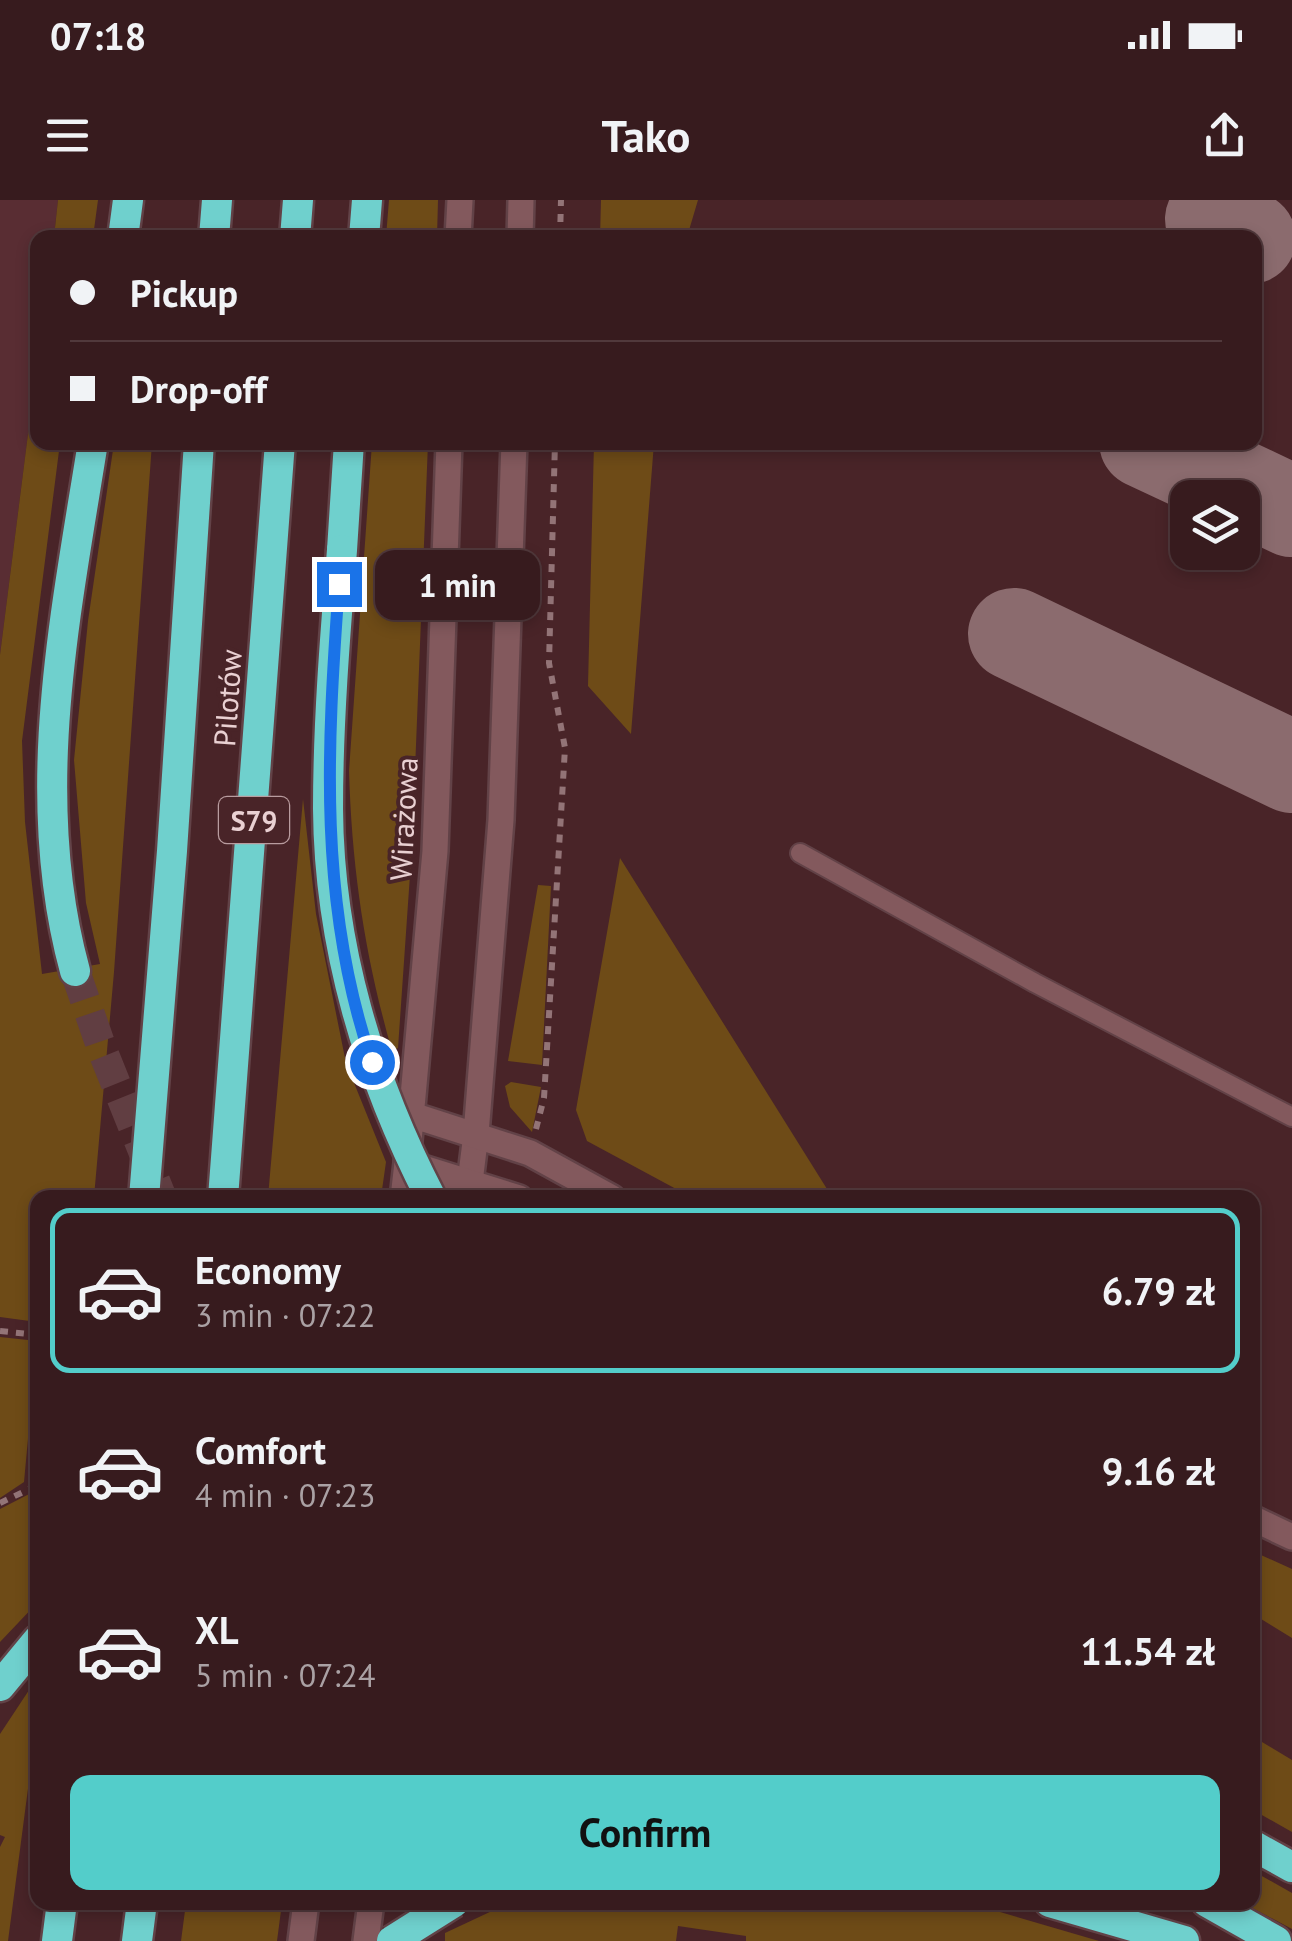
<!DOCTYPE html>
<meta charset="utf-8">
<style>
body{margin:0;font-family:"PT Sans",sans-serif;background:#42282b;color:#f1f3f6;height:100vh;display:flex;flex-direction:column;font-size:38px;white-space:nowrap}
*{box-sizing:border-box;margin:0}
p{font-size:32px;color:#aaa1a4}
.icon{flex:none;width:55px;height:55px;fill:none;stroke:currentColor;stroke-width:2;stroke-linecap:round;stroke-linejoin:round}
.map{position:relative;flex:1;overflow:hidden}
.drawer{position:absolute;left:30px;top:990px;width:1230px;height:720px;display:flex;flex-direction:column;background:#371b1e;border-radius:20px;box-shadow:0 5px 15px #0003,0 0 0 2px #51393c}
.drawer>*{flex:none}
.top-card{position:absolute;left:30px;top:30px;width:1232px;height:220px;border-radius:20px;box-shadow:0 5px 15px #0003,0 0 0 2px #51393c;display:grid;align-content:center;height:220px;padding:0 40px;background:#371b1e}
.controls{position:absolute;left:1170px;top:280px;display:grid;gap:20px}
.controls a{display:grid;place-items:center;width:90px;height:90px;border-radius:20px;background:#371b1e;box-shadow:0 5px 15px #0003,0 0 0 2px #51393c;font-size:50px}
.end{position:absolute;width:45px;height:45px;margin:-22px;border:12px solid #1a73e8;background:#fff;box-shadow:0 0 0 5px #fff}
.from{border-radius:50%}
.bubble{position:absolute;height:70px;border-radius:20px;background:#371b1e;box-shadow:0 5px 15px #0003,0 0 0 2px #51393c;font-size:32px;font-weight:700;line-height:70px;text-align:center}
.top-card b{display:flex;align-items:center;gap:35px;height:95px;font-size:38px}
.top-card b+b{border-top:2px solid #51393c}
.top-card i{width:25px;height:25px;background:#f1f3f6}
ul{padding:18px 0 0;list-style:none}
li{display:flex;align-items:center;gap:30px;height:165px;margin:0 20px 15px;padding:0 20px;border:5px solid transparent;border-radius:20px}
li div{flex:1}
li b{display:block;font-size:38px}
li em{font-style:normal;font-weight:700}
li.on{border-color:#53cdca}
li>.icon{width:90px;height:90px;stroke-width:1.5}
.primary-button{display:flex;gap:20px;margin-top:auto;padding:20px 40px}
.primary-button a{flex:1;height:115px;border-radius:20px;background:#53cdca;color:#111;font-size:40px;font-weight:700;line-height:115px;text-align:center}
.status{display:flex;justify-content:space-between;align-items:center;height:70px;padding:0 50px;background:#371b1e;direction:ltr}
.status svg{height:28px;fill:currentColor}
header{display:flex;justify-content:space-between;align-items:center;height:130px;padding:0 40px;background:#371b1e;font-size:45px;font-weight:700}
.map>svg:first-child{display:block}
.built{fill:#592d33}
.green{fill:#6e4b17}
.lines{fill:none;stroke-linecap:round;stroke-linejoin:round}
.taxiway{stroke:#8b6b6e;stroke-width:92}
.motorway-tunnel{stroke:#613e42;stroke-width:30;stroke-dasharray:30 15;stroke-linecap:butt}
.service-casing{stroke:#624247;stroke-width:22}
.tertiary-casing{stroke:#624247;stroke-width:30}
.secondary-casing{stroke:#624247;stroke-width:30}
.motorway-casing{stroke:#624247;stroke-width:35}
.path{stroke:#937477;stroke-width:6;stroke-dasharray:8 8;stroke-linecap:butt}
.service{stroke:#83595d;stroke-width:18}
.tertiary{stroke:#83595d;stroke-width:25}
.secondary{stroke:#83595d;stroke-width:25}
.motorway{stroke:#6fd0cd;stroke-width:30}
.motorway-bridge-casing{stroke:#624247;stroke-width:35;stroke-linecap:butt}
.motorway-bridge{stroke:#6fd0cd;stroke-width:30}
.route{stroke:#1a73e8;stroke-width:12}
.labels{text-anchor:middle;dominant-baseline:central;stroke-width:8;stroke-linejoin:round;paint-order:stroke}
.shield{fill:#492428;stroke:#b99c9f;stroke-width:2.5}
.shield-label{font-size:28px;font-weight:bold;fill:#e9d0d2}
.street-label{font-size:30px;fill:#e9d0d2;stroke:#492428}
</style>
<div class="status"><b>07:18</b><svg viewBox="0 0 49 12"><path d="M0 12V9h3v3zM5 12V6h3v6zM10 12V3h3v9zM15 12V0h3v12zM26 1h20v11H26zM47 4h2v5h-2z"/></svg></div>
<header><svg class="icon" aria-label="menu" viewBox="0 0 24 24"><path d="M4 6h16M4 12h16M4 18h16"/></svg>Tako<svg class="icon" aria-label="share" viewBox="0 0 24 24"><path d="M12 15V3M7 8l5-5 5 5M5 13v7h14v-7"/></svg></header>
<div class="map">
<svg width="1292" height="1741" viewBox="0 0 1292 1741">
<rect width="100%" height="100%" fill="#492428"/>
<path class="built" d="M0,0H58L54,37L38,38L37,163L0,455Z"/>
<path class="green" d="M58,0H98L93,37H54Z
M389,0H438L437,37H386Z
M601,0H698L687,37L600,38Z
M37,163L38,242L60,243L22,541L25,622L42,774L100,764L86,703L74,560L88,421L114,243H152L114,772L94,997L38,998L37,1122L0,1117V455Z
M372,243H428L412,646L398,848L392,851C365,756 352,671 349,571Z
M594,243H654L631,534L588,486Z
M303,599L316,714L346,863L386,962L381,997H268Z
M620,658L832,997H691L587,941L576,910Z
M538,685L551,686L542,865L508,861Z
M511,882L541,887L532,932L510,907L505,886Z
M0,1137L37,1141L24,1282L0,1298Z
M37,1290V1403L0,1442V1309Z
M1252,1351L1292,1369V1438L1253,1414Z
M37,1478V1520L8,1741H0V1647L5,1637L0,1635V1534Z
M1252,1536L1292,1560V1632L1253,1610Z
M1253,1671L1292,1693V1729L1243,1703L1252,1702Z
M966,1702L1099,1741H746V1736L678,1726L676,1741H445V1733L509,1703Z
M186,1703H282L277,1741H181Z"/>
<g class="lines">
<path class="taxiway" d="M1211,19L1250,38
M1145,242L1292,311
M1014,434L1292,567"/>
<path class="motorway-tunnel" d="M75,771L103,852L162,998"/>
<g class="service-casing">
<path id="service" d="M800,653L1035,783L1292,917"/>
</g>
<g class="tertiary-casing">
<path id="tertiary" d="M403,998L407,963
M468,998L476,934
M301,1741L306,1702
M366,1741L371,1702"/>
</g>
<g class="secondary-casing">
<path id="secondary" d="M458,38L460,0
M520,38L521,0
M449,242L435,651L407,963L519,998
M412,915L530,953L612,998
M476,934L501,620L514,242
M1252,1318L1292,1337"/>
</g>
<g class="motorway-casing">
<path id="motorway" d="M123,38L128,0
M214,38L217,0
M295,38L298,0
M364,38L367,0
M342,350L349,242
M75,771C27,596 65,418 93,242
M144,998L172,651L199,242
M223,998L280,242
M0,1486L38,1440
M1252,1645L1292,1667
M1050,1702L1184,1741
M1207,1702L1276,1741
M57,1741L62,1702
M137,1741L142,1702"/>
</g>
<path class="path" d="M560,38L561,0
M536,929L544,898L565,548L549,463L555,242
M0,1131L38,1135
M0,1303L38,1285"/>
<use href="#service" class="service"/>
<use href="#tertiary" class="tertiary"/>
<use href="#secondary" class="secondary"/>
<use href="#motorway" class="motorway"/>
<g class="motorway-bridge-casing">
<path id="motorway-bridge" d="M342,350C335,436 328,523 328,609C329,745 369,878 431,998
M392,1741L454,1702"/>
</g>
<use href="#motorway-bridge" class="motorway-bridge"/>
</g>
<g class="lines">
<path class="route" d="M339,384C327,548 318,704 372,862"/>
</g>
<g class="labels">
<rect class="shield" x="219" y="597" width="70" height="46" rx="8"/>
<g class="shield-label">
<text x="254" y="620">S79</text>
</g>
<g class="street-label">
<text transform="translate(227 498) rotate(-86)">Pilotów</text>
<text transform="translate(403 619) rotate(-87)">Wirażowa</text>
</g>
</g>
</svg>
<div class="controls">
<a><svg class="icon" aria-label="layers" viewBox="0 0 24 24"><path d="M12 4l9 5-9 5-9-5zM3 14l9 5 9-5"/></svg></a>
</div>
<i class="end from" style="left:372px;top:862px"></i>
<i class="end" style="left:339px;top:384px"></i>
<div class="bubble" style="left:375px;top:350px;width:165px">1 min</div>
<div class="top-card">
<b><i class="from"></i>Pickup</b>
<b><i></i>Drop-off</b>
</div>
<section class="drawer">
<ul>
<li class="on"><svg class="icon" aria-label="car" viewBox="0 0 24 24"><path d="M5 17H2v-5l4-1 3-4h7l3 4 3 1v5h-3M9 17h6M6 11h13"/><circle cx="7" cy="17" r="2"/><circle cx="17" cy="17" r="2"/></svg><div><b>Economy</b><p>3 min · 07:22</p></div><em>6.79 zł</em></li>
<li><svg class="icon" aria-label="car" viewBox="0 0 24 24"><path d="M5 17H2v-5l4-1 3-4h7l3 4 3 1v5h-3M9 17h6M6 11h13"/><circle cx="7" cy="17" r="2"/><circle cx="17" cy="17" r="2"/></svg><div><b>Comfort</b><p>4 min · 07:23</p></div><em>9.16 zł</em></li>
<li><svg class="icon" aria-label="car" viewBox="0 0 24 24"><path d="M5 17H2v-5l4-1 3-4h7l3 4 3 1v5h-3M9 17h6M6 11h13"/><circle cx="7" cy="17" r="2"/><circle cx="17" cy="17" r="2"/></svg><div><b>XL</b><p>5 min · 07:24</p></div><em>11.54 zł</em></li>
</ul>
<div class="primary-button"><a>Confirm</a></div>
</section>
</div>
